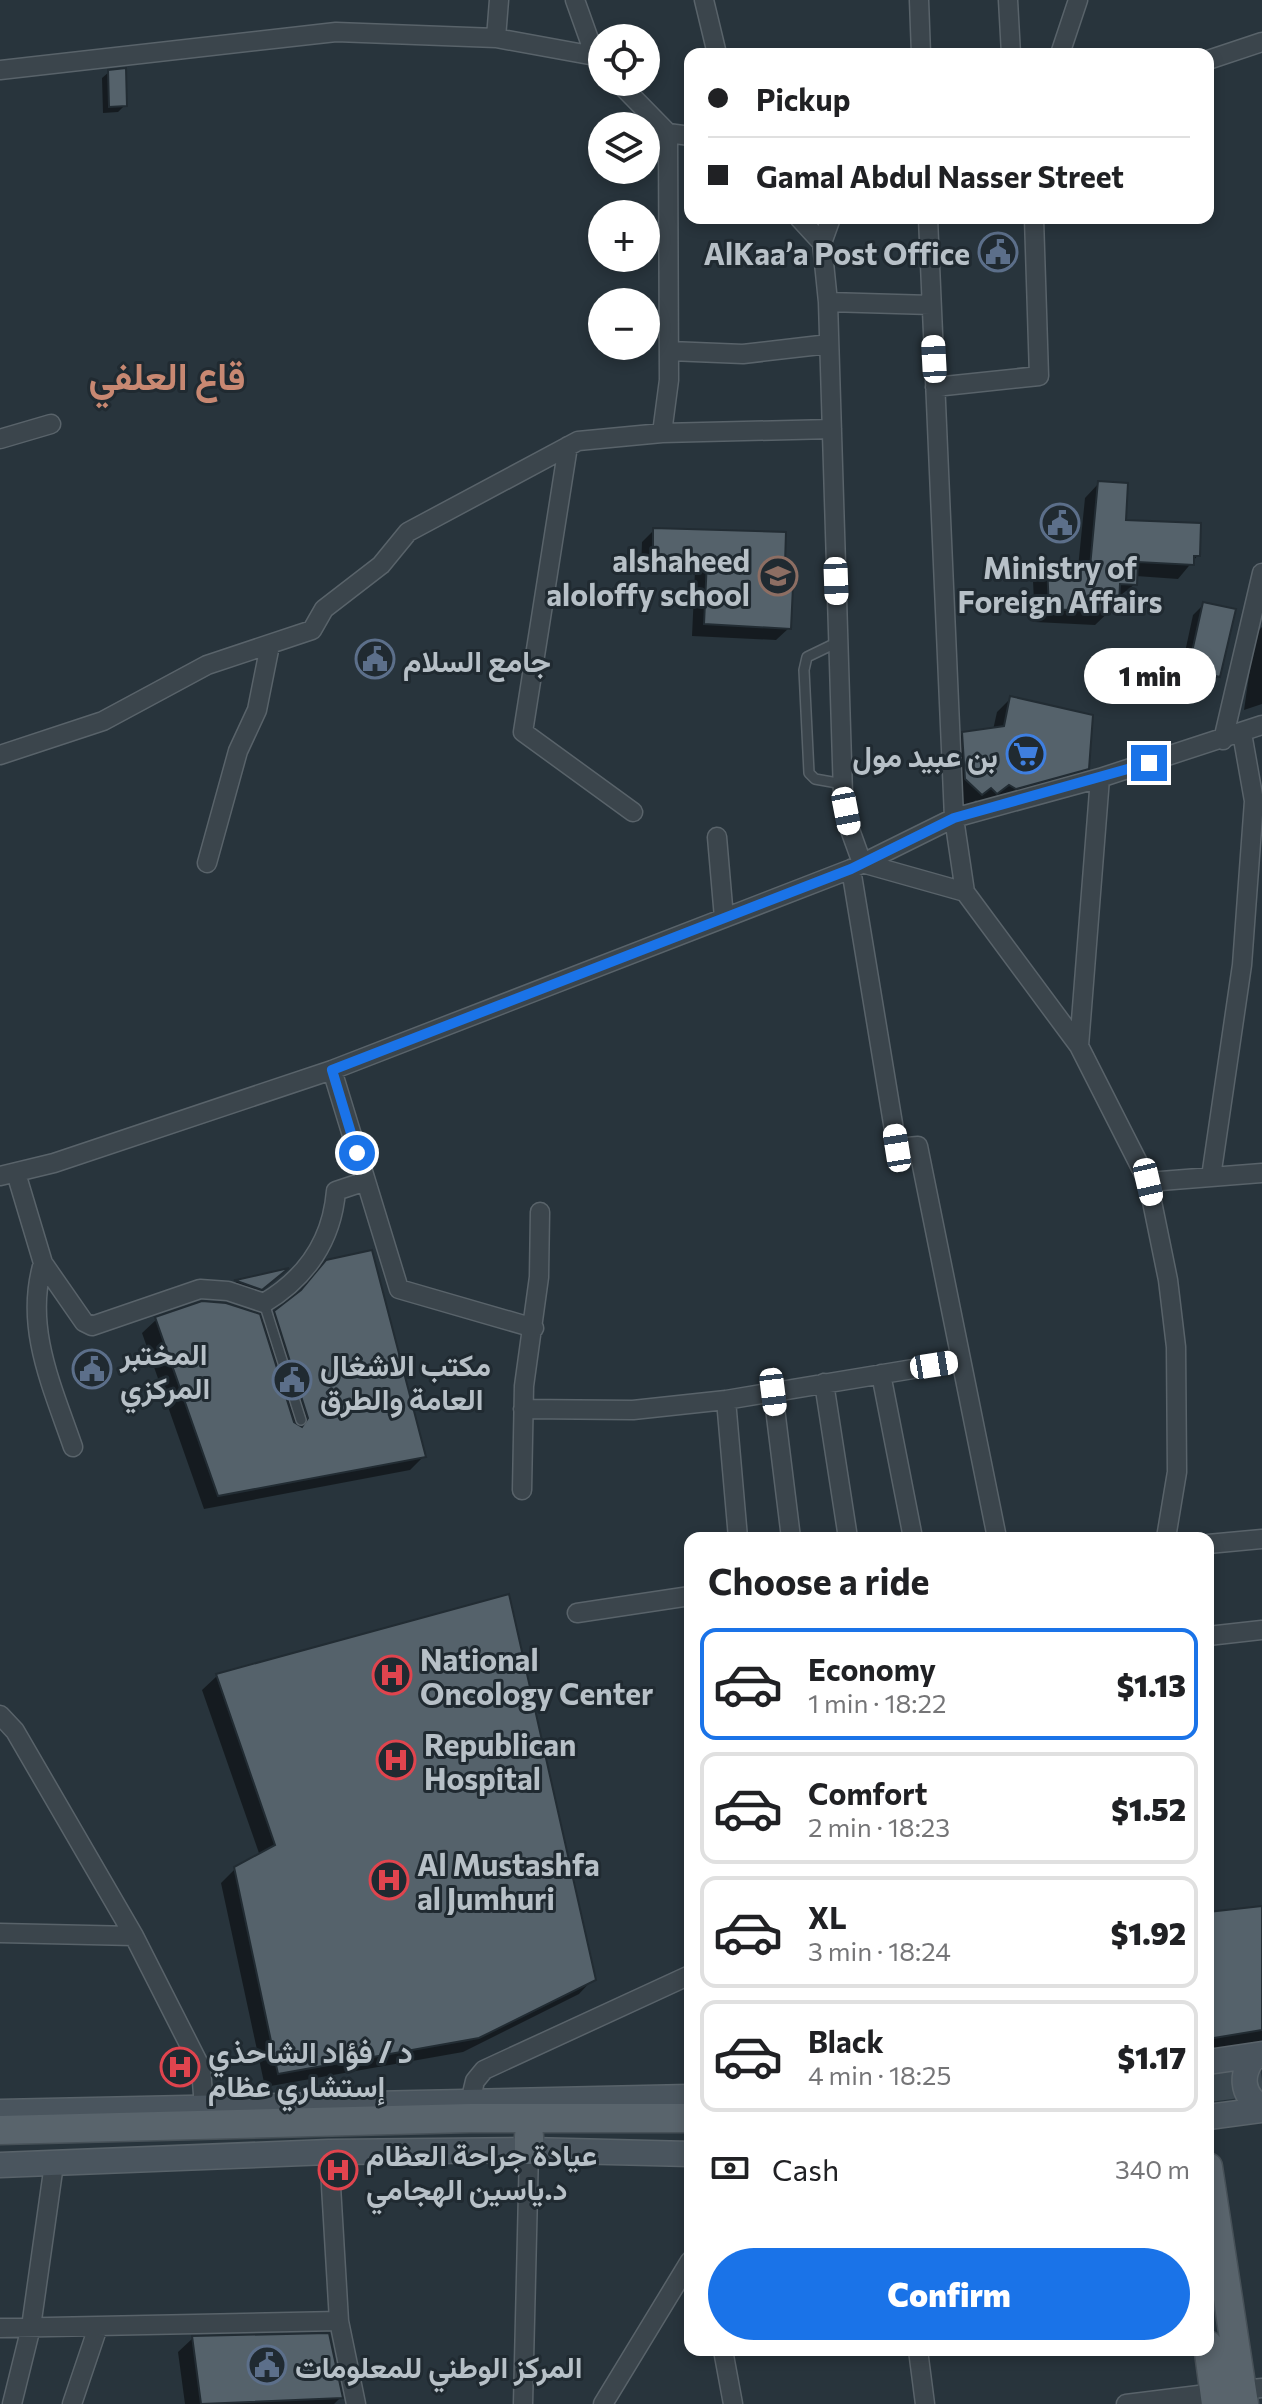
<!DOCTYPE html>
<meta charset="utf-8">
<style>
body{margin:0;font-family:Commissioner,Vazirmatn,sans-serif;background:#f2f2f2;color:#202124;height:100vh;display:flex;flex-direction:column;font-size:30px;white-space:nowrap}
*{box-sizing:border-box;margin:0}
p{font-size:26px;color:#757577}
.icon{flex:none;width:44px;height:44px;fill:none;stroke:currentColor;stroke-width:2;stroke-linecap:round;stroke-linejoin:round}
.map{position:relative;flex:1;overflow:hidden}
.panel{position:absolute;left:684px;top:1532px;width:530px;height:824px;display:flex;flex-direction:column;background:#fff;border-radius:16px;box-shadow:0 4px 12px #0003}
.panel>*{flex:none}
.hud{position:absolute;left:684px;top:48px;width:530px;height:176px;border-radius:16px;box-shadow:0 4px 12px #0003;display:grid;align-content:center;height:176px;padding:0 24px;background:#fff}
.tools{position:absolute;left:588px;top:24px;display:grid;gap:16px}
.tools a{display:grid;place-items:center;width:72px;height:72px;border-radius:50%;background:#fff;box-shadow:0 4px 12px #0003;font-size:40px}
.end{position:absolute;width:36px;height:36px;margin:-18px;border:10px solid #1a73e8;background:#fff;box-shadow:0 0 0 4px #fff}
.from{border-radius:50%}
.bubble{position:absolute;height:56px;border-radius:28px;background:#fff;box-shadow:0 4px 12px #0003;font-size:26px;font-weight:800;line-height:56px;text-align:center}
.car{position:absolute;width:24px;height:48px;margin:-24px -12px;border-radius:10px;box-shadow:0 0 6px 2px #0007;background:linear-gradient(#fff 24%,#345 0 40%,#fff 0 76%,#345 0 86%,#fff 0)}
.hud b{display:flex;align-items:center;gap:28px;height:76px;font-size:30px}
.hud b+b{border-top:2px solid #e0e0e0}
.hud i{width:20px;height:20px;background:#202124}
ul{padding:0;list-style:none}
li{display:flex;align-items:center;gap:24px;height:112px;margin:0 16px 12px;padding:0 8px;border:4px solid #e0e0e0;border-radius:16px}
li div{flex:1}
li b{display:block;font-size:30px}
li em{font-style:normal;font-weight:800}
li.on{border-color:#1a73e8}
li>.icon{width:72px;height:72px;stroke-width:1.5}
h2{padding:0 24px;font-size:36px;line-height:96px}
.pay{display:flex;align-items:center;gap:20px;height:88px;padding:0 24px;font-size:30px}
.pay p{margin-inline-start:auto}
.action{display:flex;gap:16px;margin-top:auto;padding:16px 24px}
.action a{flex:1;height:92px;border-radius:48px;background:#1a73e8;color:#fff;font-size:32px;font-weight:800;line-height:92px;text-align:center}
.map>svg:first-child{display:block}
.shadow{fill:#0007}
.building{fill:#55626b;stroke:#222c33;stroke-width:2}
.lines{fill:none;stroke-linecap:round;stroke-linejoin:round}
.primary-tunnel{stroke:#3d4951;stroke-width:28;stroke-dasharray:28 14;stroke-linecap:butt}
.service-casing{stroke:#59636a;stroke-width:12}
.minor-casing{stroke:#59636a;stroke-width:21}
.secondary-casing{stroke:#59636a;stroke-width:27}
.primary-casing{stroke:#475158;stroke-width:31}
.service{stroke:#3b454c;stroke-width:9}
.minor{stroke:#3b454c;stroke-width:18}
.secondary{stroke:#4a555e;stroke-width:24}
.primary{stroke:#59646c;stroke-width:28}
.route{stroke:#1a73e8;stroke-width:10}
.labels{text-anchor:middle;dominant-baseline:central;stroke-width:6;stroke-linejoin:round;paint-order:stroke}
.poi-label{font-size:30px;font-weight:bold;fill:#b7c0c7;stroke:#202a31;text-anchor:start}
.district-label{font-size:38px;font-weight:bold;fill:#c88872;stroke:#202a31}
</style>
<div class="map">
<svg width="1262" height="2404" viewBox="0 0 1262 2404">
<rect width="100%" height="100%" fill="#28343c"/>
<path class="shadow" d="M109,72L125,105L118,112L103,113L102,78Z
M1099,483L1124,521L1198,555L1178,579L1136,576L1135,584L1117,598V604L1095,625L1035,622L1033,581L1048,567L1078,568L1085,498Z
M654,530L783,566L789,628L776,640L692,636L695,571L641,570L642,542Z
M1204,604L1218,676L1208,687L1179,680L1193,615Z
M1262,627V704L1244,710L1255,634Z
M1011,698L1087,768L1072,782L1001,802L994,798L982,806L976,800L967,808L951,794L949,748L963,733L993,730L997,712Z
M327,1262L424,1456L410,1470L204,1509L142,1333L157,1319L261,1326L295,1297Z
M283,1272L246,1303L225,1294L237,1281Z
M217,1676L593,1979L579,1994L463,2052L265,2087L221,1883L235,1869L260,1856L202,1690Z
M1262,1908V2041L1208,2050V1914Z
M193,2338L340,2398L334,2404H185L178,2352Z"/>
<path class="building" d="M126,68L127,106L109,107L108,70Z
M1098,481L1128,483L1126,520L1201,523L1200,556H1194V565L1138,562L1137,585L1120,584L1119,605H1111V612L1049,609L1047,565L1090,567Z
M653,528L786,532L785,564L794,565L791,629L704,624L707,560L653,559Z
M1203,602L1236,609L1220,677L1188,670Z
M1010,696L1093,715L1089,769L1016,789L1009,785L997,794L991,788L982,795L965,779L962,732L1004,726Z
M372,1250L426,1457L218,1496L155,1317L202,1301L226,1303L260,1314L294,1422L302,1427L308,1418L274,1311L301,1290L326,1260Z
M289,1268L262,1290L234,1280H236Z
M509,1594L596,1980L479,2038L278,2074L234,1867L275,1845L216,1674Z
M1262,1906V2030L1208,2039V1912Z
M329,2333L343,2398L201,2404L192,2336Z"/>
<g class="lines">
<path class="primary-tunnel" d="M1208,2088L1262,2081"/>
<g class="service-casing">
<path id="service" d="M838,642L807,657L804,670L809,773L815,779L843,784
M264,1303L301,1420"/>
</g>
<g class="minor-casing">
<path id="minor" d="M575,0L595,56L601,63
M704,0L717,54
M919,0L921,54
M1008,0L1011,54
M496,38L499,0
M1060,54L1078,0
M1208,60L1262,42
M0,70L336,32L496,38L595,56
M618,82L668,133L690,136
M799,218L822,243
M831,218L822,243L828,302L843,795L849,827L862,863
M928,218L954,818L965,892L1079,1046L1148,1182L1168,1280L1176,1347L1177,1472L1166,1538
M828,302L931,305
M670,351L743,354L829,344
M935,387L1039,376L1034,218
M662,433L669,380L668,133
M0,439L51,424
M568,446L523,732L633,812
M1223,740L1262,573
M0,755L103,721L207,665L312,630L324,609L381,565L408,532L578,441L662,433L832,429
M717,837L724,918
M207,863L238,751L257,710L270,645
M862,863L965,892
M851,869L897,1148L918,1146L997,1538
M1079,1046L1100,778
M332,1070L399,1289L534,1328
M16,1173L43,1263L84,1322L92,1326L200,1289L228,1291L264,1303C306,1278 332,1240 336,1191L366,1181
M0,1176L54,1163L332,1070L851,869L954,818L1100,778L1262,725
M1211,1177L1242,965L1254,801L1242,733
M1148,1182L1262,1173
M43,1263C24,1327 52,1386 73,1447
M881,1374L913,1538
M824,1383L848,1538
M773,1392L791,1538
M726,1400L738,1538
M523,1409L633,1410L726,1400L961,1361
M522,1490L524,1386L539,1277L540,1212
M1208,1544L1262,1539
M577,1613L690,1596
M1208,1636L1262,1630
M0,1715L15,1731L134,1936L201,2068L204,2108
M0,1933L134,1936
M470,2102L475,2081L484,2070L690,1975
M329,2152L339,2321L356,2404
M0,2328L339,2321
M723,2350L733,2404
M918,2350L925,2404
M1242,2390L1262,2388
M12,2404L31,2327L54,2164
M72,2404L98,2327
M523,2404L529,2150
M603,2404L690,2261
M1126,2404L1215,2393"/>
</g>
<g class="secondary-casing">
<path id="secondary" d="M1256,2055C1240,2072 1240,2095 1262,2107
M1208,2062L1262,2054
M0,2112L690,2097
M1208,2117L1262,2110
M0,2165L329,2152L529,2150L690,2154"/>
</g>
<g class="primary-casing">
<path id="primary" d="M0,2130L470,2118H690
M529,2150V2136
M1208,2167L1244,2404
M1208,2345L1216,2404"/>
</g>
<use href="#service" class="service"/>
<use href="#minor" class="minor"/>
<use href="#secondary" class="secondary"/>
<use href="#primary" class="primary"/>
</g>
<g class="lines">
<path class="route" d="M357,1153L332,1070L851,869L954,818L1149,763"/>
</g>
<defs>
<g id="civic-ring" transform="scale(2)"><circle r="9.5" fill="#202a31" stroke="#5c6f8a" stroke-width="1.5"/><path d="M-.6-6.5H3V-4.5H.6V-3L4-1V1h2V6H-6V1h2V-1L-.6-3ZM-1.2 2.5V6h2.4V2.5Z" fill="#5c6f8a"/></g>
<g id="school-ring" transform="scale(2)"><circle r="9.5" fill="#202a31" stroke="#8d6e63" stroke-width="1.5"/><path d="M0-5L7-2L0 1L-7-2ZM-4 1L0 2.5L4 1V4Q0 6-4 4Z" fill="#8d6e63"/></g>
<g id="supermarket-ring" transform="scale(2)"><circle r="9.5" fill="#202a31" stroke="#3f7fe0" stroke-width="1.5"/><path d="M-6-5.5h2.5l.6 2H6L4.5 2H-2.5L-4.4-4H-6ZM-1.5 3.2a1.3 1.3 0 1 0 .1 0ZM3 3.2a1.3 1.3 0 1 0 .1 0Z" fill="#3f7fe0"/></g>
<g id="hospital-ring" transform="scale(2)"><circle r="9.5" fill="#202a31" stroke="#e0444e" stroke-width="1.5"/><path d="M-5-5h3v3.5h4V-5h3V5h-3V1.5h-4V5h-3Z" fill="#e0444e"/></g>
</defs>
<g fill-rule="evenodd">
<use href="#civic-ring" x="998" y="252"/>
<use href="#civic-ring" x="1060" y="523"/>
<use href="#school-ring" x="778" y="576"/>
<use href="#civic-ring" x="375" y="659"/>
<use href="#supermarket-ring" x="1026" y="754"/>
<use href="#civic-ring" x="92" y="1369"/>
<use href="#civic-ring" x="292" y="1380"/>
<use href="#hospital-ring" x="392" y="1675"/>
<use href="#hospital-ring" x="396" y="1760"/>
<use href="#hospital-ring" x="389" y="1880"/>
<use href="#hospital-ring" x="180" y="2067"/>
<use href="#hospital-ring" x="338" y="2170"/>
<use href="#civic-ring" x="267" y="2365"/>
</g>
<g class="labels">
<g class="poi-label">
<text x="970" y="252" text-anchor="end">AlKaa’a Post Office</text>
<text x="750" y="559" text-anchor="end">alshaheed<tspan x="750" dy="34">aloloffy school</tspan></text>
<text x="1060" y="566" text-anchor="middle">Ministry of<tspan x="1060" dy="34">Foreign Affairs</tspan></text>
<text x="403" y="659">جامع السلام</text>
<text x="998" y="754" text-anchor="end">بن عبيد مول</text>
<text x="120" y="1352">المختبر<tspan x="120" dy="34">المركزي</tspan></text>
<text x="320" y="1363">مكتب الاشغال<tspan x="320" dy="34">العامة والطرق</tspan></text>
<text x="420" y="1658">National<tspan x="420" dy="34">Oncology Center</tspan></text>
<text x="424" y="1743">Republican<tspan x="424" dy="34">Hospital</tspan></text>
<text x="417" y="1863">Al Mustashfa<tspan x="417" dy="34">al Jumhuri</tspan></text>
<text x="208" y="2050">د / فؤاد الشاحذي<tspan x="208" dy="34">إستشاري عظام</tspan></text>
<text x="366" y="2153">عيادة جراحة العظام<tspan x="366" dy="34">د.ياسين الهجامي</tspan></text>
<text x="295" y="2365">المركز الوطني للمعلومات</text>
</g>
<g class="district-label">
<text x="167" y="374">قاع العلفي</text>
</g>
</g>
</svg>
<div class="tools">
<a><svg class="icon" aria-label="locate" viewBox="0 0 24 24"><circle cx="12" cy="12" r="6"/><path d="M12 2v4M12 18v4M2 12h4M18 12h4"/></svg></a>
<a><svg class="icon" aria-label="layers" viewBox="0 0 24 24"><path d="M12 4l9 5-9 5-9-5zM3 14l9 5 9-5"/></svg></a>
<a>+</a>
<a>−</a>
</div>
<i class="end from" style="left:357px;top:1153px"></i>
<i class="end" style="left:1149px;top:763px"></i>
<div class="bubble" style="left:1084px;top:648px;width:132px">1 min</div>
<i class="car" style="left:934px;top:359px;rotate:357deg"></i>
<i class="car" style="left:836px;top:581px;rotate:178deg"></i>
<i class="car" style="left:846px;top:811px;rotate:169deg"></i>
<i class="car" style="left:897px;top:1148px;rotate:351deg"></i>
<i class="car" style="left:1148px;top:1182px;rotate:167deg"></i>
<i class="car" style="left:934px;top:1365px;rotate:81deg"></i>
<i class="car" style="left:773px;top:1392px;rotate:173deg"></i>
<div class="hud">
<b><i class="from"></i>Pickup</b>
<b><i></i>Gamal Abdul Nasser Street</b>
</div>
<section class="panel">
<h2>Choose a ride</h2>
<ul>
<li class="on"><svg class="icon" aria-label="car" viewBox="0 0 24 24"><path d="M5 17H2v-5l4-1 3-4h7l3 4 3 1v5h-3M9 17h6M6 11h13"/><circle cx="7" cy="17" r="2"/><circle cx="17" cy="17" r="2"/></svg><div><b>Economy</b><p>1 min · 18:22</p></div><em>$1.13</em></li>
<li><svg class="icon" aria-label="car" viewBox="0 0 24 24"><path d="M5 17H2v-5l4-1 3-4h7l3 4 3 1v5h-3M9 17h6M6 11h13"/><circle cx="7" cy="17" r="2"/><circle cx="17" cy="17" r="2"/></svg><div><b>Comfort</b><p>2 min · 18:23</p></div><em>$1.52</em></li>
<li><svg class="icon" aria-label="car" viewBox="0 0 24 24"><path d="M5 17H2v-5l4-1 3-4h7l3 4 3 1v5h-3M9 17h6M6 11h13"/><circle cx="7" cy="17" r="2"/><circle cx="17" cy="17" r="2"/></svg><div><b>XL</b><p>3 min · 18:24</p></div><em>$1.92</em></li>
<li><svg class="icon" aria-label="car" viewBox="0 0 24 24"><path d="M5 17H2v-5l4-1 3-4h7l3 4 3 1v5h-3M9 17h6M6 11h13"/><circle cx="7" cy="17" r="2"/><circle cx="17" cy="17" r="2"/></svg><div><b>Black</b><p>4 min · 18:25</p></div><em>$1.17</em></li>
</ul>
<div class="pay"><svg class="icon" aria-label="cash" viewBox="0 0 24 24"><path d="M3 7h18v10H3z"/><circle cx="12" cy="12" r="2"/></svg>Cash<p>340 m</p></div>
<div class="action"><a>Confirm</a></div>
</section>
</div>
